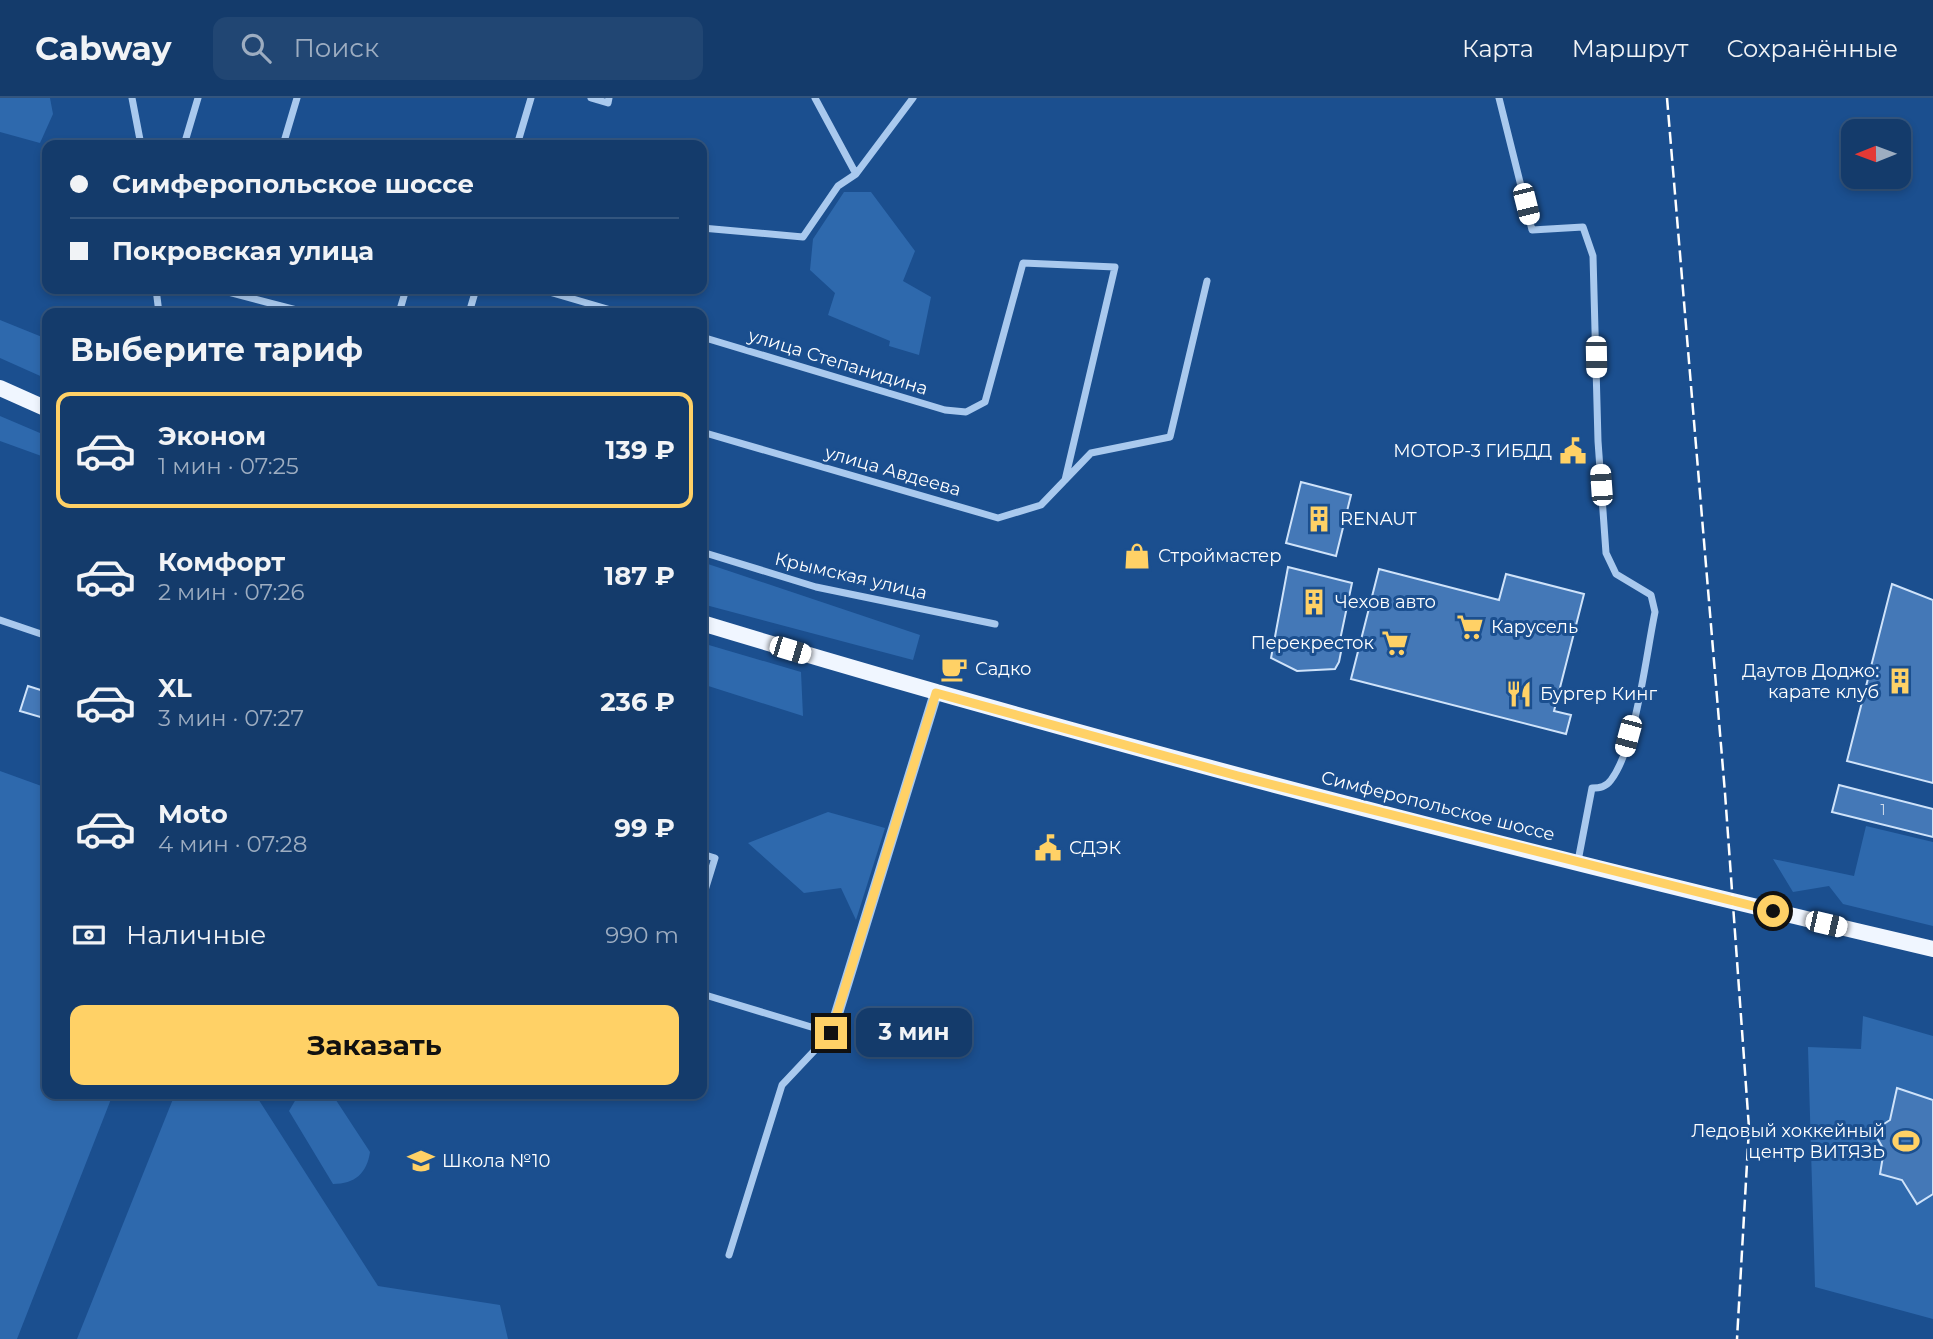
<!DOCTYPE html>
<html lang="ru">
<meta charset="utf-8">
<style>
body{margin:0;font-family:Montserrat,sans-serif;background:#214673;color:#f1f3f6;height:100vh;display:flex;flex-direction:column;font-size:26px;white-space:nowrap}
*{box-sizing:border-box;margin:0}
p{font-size:23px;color:#9dadc1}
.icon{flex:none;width:38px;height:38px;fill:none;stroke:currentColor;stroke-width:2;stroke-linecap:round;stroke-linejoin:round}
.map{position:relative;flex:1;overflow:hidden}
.drawer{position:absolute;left:42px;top:210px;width:665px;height:791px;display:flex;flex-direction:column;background:#143b6b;border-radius:14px;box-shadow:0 4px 10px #0003,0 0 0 2px #33557e}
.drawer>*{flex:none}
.hud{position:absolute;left:42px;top:42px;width:665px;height:154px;border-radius:14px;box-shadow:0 4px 10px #0003,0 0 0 2px #33557e;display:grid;align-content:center;height:154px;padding:0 28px;background:#143b6b}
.needle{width:46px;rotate:269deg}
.tools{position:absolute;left:1841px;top:21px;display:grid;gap:14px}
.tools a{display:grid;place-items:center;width:70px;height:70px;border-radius:14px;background:#143b6b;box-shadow:0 4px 10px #0003,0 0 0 2px #33557e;font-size:35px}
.end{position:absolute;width:32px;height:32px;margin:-16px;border:9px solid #ffd166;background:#111;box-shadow:0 0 0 4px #111}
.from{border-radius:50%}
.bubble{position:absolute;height:49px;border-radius:14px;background:#143b6b;box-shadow:0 4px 10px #0003,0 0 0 2px #33557e;font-size:23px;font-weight:700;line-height:49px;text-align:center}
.car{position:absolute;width:21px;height:42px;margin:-21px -10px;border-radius:9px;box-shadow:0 0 5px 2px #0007;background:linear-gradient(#fff 24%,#345 0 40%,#fff 0 76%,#345 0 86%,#fff 0)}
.hud b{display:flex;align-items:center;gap:24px;height:66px;font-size:26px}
.hud b+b{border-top:2px solid #33557e}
.hud i{width:18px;height:18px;background:#f1f3f6}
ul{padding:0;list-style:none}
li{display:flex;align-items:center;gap:21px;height:116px;margin:0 14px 10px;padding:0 14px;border:4px solid transparent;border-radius:14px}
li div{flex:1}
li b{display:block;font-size:26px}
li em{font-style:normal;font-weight:700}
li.active{border-color:#ffd166}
li>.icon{width:63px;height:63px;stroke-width:1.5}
h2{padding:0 28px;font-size:32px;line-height:84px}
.pay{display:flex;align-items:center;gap:18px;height:77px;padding:0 28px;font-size:26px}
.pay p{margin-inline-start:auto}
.button{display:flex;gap:14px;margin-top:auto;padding:14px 28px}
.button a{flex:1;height:80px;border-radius:14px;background:#ffd166;color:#111;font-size:28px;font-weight:700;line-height:80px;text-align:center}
header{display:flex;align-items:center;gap:42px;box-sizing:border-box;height:98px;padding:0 35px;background:#143b6b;border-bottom:2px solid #33557e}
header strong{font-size:33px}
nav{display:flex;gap:38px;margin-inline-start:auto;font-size:24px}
.search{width:490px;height:63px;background:#214673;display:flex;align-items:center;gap:18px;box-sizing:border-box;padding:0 24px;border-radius:14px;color:#9dadc1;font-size:26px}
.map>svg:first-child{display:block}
.green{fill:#2e69ad}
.building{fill:#4478b7;stroke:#cfe3fa;stroke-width:2}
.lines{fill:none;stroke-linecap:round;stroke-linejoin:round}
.minor{stroke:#a9c9ee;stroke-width:7}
.tertiary{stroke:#a9c9ee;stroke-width:12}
.primary{stroke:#f0f6ff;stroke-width:16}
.rail{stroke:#fff;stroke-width:2.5;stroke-dasharray:12 5;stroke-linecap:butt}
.route{stroke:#ffd166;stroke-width:9}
.labels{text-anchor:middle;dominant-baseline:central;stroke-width:6;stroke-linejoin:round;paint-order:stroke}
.number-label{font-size:14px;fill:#d0dded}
.street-label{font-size:18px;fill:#fff;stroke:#1b4f8f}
.poi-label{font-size:18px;fill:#fff;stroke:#1b4f8f;text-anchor:start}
</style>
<header>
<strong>Cabway</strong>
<div class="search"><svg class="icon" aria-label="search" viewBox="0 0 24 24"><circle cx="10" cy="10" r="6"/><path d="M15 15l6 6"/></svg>Поиск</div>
<nav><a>Карта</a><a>Маршрут</a><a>Сохранённые</a></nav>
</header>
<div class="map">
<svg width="1933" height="1241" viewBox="0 0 1933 1241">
<rect width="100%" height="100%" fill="#1b4f8f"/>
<path class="green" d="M0,0H50L53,16L40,45L0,34Z
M844,94H871L915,153L903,183L931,199L919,257L889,248L890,243L828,217L835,195L810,172L813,141Z
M0,222L47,241V281L0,260Z
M0,318L47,338V360L0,343Z
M702,464L920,537L913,562L702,506Z
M702,545L801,574L803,618L702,586Z
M0,673L47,690V996H113L17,1241H0Z
M828,714L885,730L856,822L841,790L804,795L748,745Z
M1866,728L1933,744V828L1843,806L1829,788L1793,794L1773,761L1854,778Z
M1863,918L1933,938V1221L1815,1189L1808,949L1861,951Z
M175,996H255L378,1188L500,1207L508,1241H77Z
M299,996H332L370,1054C367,1075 355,1086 333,1086L289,1013Z"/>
<path class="building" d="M1301,384L1351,397L1336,458L1286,445Z
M1288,469L1352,485L1340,542L1343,544L1339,564L1335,571L1297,573L1271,560Z
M1379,471L1499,502L1506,476L1584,496L1554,613L1571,617L1566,636L1351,581Z
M1892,486L1933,502V685L1847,663Z
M28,588L47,594V621L20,613Z
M1839,687L1933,711V739L1832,714Z
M1897,990L1933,1002V1096L1917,1106L1902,1082L1880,1076L1884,1052L1873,1033L1890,1022Z"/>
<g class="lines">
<path class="minor" d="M132,0L141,47
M591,0L608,5L609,0
M815,0L856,76
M1499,0L1532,132L1583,129L1593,158L1598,343L1606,455L1616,476L1651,497L1655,514C1646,557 1636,649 1611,682C1606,689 1600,690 1592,690L1578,763
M184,47L198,0
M283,47L297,0
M517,47L531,0
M702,130L803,139L838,88L856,76L913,0
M156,191L159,215
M217,191L308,215
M539,191L621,215
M399,215L406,191
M469,215L476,191
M702,239L945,312L966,314L985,304L1023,165L1115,169L1065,382
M702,334L998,420L1041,407L1091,355L1170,339L1207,183
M702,454L816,489L995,526
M0,522L47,538
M702,756L715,760L702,802
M702,896L831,935L782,987L729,1157"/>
<path class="tertiary" d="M831,935L936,595"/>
<path class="primary" d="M0,290L47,311
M702,525C1108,648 1520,754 1933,851"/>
<path class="rail" d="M1667,0L1725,695L1749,1030L1737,1241"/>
</g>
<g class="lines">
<path class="route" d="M831,935L936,595L1238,678L1773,813"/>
</g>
<defs>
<g id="civic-bare" transform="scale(2.1)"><path d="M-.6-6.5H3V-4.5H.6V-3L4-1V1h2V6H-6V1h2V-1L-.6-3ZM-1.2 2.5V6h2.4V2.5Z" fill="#ffd166" stroke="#1b4f8f" stroke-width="2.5" paint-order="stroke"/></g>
<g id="building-bare" transform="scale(2.1)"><path d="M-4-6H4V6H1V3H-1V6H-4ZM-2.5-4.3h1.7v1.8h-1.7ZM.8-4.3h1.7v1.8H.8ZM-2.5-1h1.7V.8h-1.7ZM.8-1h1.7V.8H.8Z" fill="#ffd166" stroke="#1b4f8f" stroke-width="2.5" paint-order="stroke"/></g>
<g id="shop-bare" transform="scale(2.1)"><path d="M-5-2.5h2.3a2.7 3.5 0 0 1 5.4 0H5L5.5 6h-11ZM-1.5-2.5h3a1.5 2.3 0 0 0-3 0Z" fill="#ffd166" stroke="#1b4f8f" stroke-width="2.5" paint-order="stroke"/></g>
<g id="supermarket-bare" transform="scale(2.1)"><path d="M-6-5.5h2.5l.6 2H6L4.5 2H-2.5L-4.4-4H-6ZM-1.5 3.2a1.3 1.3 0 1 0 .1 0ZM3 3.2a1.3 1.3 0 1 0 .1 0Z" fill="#ffd166" stroke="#1b4f8f" stroke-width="2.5" paint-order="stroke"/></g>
<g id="cafe-bare" transform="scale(2.1)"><path d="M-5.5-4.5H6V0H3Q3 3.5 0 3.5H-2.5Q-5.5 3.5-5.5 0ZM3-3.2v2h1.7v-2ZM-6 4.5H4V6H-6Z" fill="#ffd166" stroke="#1b4f8f" stroke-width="2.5" paint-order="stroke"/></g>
<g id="restaurant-bare" transform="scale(2.1)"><path d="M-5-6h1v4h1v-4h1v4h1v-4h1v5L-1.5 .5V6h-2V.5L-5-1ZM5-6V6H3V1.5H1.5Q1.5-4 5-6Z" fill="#ffd166" stroke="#1b4f8f" stroke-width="2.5" paint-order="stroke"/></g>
<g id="stadium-bare" transform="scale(2.1)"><path d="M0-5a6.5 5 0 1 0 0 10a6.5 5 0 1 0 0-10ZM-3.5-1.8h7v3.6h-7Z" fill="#ffd166" stroke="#1b4f8f" stroke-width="2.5" paint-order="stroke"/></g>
<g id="school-bare" transform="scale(2.1)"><path d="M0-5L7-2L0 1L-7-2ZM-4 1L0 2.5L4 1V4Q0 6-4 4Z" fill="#ffd166" stroke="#1b4f8f" stroke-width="2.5" paint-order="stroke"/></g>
</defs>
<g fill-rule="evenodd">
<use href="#civic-bare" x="1573" y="353"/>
<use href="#building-bare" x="1319" y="421"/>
<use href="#shop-bare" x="1137" y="458"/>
<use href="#building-bare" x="1314" y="504"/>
<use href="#supermarket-bare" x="1470" y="529"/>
<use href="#supermarket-bare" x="1395" y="545"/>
<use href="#cafe-bare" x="954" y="571"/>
<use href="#building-bare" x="1900" y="583"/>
<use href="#restaurant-bare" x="1519" y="596"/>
<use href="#civic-bare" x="1048" y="750"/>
<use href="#stadium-bare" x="1906" y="1043"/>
<use href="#school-bare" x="421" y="1063"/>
</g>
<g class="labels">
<g class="number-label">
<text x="1883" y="712">1</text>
</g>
<g class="street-label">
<text transform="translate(838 264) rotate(17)">улица Степанидина</text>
<text transform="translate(893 373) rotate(16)">улица Авдеева</text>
<text transform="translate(851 478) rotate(13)">Крымская улица</text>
<text transform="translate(1438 708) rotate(14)">Симферопольское шоссе</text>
</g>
<g class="poi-label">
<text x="1552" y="353" text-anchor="end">МОТОР-3 ГИБДД</text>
<text x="1340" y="421">RENAUT</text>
<text x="1158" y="458">Строймастер</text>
<text x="1335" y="504">Чехов авто</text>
<text x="1491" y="529">Карусель</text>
<text x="1374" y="545" text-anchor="end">Перекресток</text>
<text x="975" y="571">Садко</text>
<text x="1879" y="573" text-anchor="end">Даутов Доджо:<tspan x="1879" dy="21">карате клуб</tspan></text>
<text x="1540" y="596">Бургер Кинг</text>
<text x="1069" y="750">СДЭК</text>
<text x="1885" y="1033" text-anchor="end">Ледовый хоккейный<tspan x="1885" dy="21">центр ВИТЯЗЬ</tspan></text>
<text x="442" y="1063">Школа №10</text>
</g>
</g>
</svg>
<div class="tools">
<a><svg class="needle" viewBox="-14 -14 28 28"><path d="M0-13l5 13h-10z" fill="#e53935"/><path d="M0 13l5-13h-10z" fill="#9dadc1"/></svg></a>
</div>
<i class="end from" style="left:1773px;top:813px"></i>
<i class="end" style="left:831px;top:935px"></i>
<div class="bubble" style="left:856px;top:910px;width:116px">3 мин</div>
<i class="car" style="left:1526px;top:106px;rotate:166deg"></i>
<i class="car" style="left:1596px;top:259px;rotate:179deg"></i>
<i class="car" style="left:1601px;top:387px;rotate:356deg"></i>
<i class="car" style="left:790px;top:552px;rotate:107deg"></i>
<i class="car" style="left:1628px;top:638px;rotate:195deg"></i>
<i class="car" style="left:1826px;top:826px;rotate:103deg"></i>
<div class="hud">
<b><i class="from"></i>Симферопольское шоссе</b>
<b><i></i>Покровская улица</b>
</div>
<section class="drawer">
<h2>Выберите тариф</h2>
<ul>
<li class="active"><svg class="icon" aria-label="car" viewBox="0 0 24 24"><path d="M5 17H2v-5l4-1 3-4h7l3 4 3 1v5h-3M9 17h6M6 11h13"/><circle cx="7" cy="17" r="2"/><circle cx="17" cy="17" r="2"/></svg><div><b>Эконом</b><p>1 мин · 07:25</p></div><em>139 ₽</em></li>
<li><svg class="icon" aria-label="car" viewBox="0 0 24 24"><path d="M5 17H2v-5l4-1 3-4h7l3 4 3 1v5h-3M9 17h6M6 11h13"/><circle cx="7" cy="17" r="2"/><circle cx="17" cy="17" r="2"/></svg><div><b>Комфорт</b><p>2 мин · 07:26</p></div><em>187 ₽</em></li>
<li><svg class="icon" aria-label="car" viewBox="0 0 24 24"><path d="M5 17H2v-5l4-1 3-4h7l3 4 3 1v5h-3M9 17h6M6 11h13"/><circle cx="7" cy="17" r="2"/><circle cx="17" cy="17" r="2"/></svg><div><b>XL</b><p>3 мин · 07:27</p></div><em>236 ₽</em></li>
<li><svg class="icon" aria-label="car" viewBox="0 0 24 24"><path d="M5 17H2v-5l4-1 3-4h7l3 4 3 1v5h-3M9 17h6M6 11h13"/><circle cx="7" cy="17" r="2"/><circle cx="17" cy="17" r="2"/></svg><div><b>Moto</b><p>4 мин · 07:28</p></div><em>99 ₽</em></li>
</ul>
<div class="pay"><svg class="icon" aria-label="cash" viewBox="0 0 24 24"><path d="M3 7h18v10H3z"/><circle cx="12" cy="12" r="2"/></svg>Наличные<p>990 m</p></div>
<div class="button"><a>Заказать</a></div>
</section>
</div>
